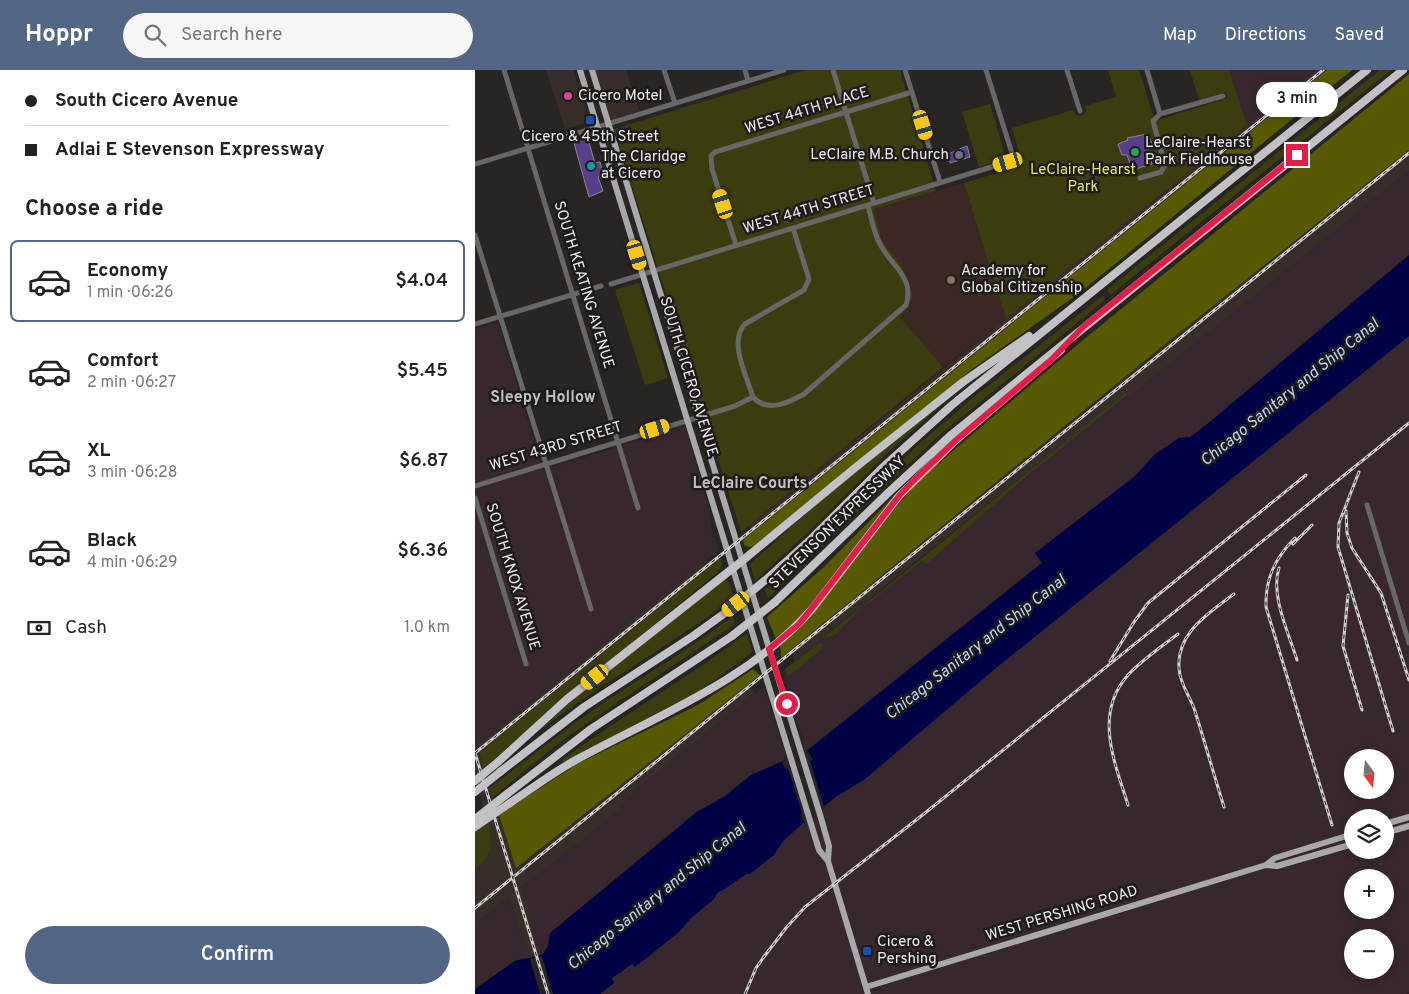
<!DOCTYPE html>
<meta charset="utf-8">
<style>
body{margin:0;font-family:Overpass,sans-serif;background:#f6f6f6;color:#222;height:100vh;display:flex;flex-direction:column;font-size:19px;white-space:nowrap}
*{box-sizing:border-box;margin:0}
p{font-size:16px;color:#767676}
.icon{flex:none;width:28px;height:28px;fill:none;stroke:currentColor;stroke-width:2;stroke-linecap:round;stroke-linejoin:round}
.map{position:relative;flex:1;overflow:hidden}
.details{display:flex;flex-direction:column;background:#fff;width:475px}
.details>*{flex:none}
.top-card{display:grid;align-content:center;height:110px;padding:0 25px;background:#fff}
.needle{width:32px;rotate:164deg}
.buttons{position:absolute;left:869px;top:679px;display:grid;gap:10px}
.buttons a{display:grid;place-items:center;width:50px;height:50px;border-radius:50%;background:#fff;box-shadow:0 2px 8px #0003;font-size:25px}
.end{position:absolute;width:22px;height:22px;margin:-11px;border:6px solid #e11d48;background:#fff;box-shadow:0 0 0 2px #fff}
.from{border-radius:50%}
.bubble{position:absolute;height:35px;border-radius:18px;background:#fff;box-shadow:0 2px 8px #0003;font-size:16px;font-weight:600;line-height:35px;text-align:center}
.car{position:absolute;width:15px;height:30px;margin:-15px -8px;border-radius:6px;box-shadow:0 0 4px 1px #0007;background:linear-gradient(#f5c518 24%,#345 0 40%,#f5c518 0 76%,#345 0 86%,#f5c518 0)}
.top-card b{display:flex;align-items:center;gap:18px;height:48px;font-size:19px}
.top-card b+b{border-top:1px solid #e0e0e0}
.top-card i{width:12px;height:12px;background:#222}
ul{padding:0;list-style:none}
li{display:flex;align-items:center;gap:15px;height:82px;margin:0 10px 8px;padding:0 15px;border:2px solid transparent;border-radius:8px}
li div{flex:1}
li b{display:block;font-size:19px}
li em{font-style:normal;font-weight:600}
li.current{border-color:#546685}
li>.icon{width:45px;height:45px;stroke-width:1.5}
h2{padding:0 25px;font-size:22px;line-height:60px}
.pay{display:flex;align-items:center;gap:12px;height:55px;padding:0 25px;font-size:19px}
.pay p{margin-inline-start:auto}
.primary-button{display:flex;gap:10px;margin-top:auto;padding:10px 25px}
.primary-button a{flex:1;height:58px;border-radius:30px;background:#546685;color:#fff;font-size:20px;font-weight:600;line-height:58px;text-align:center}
header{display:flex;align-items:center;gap:30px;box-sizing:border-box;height:70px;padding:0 25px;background:#546685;color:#fff}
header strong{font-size:24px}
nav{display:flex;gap:28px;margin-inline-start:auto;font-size:18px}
.search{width:350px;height:45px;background:#f6f6f6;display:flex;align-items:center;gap:12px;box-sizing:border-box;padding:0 18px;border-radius:28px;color:#767676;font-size:19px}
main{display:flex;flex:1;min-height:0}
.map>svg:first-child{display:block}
.built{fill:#372e2a}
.industrial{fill:#39272f;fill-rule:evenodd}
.education{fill:#3b2823}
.green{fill:#3c3d0f}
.forest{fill:#585902}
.water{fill:#000246}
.pier{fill:#282523}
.building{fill:#593f8b;stroke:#88878b}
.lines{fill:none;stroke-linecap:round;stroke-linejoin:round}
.minor{stroke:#676768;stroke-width:5}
.major{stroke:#a8a8ab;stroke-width:6}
.highway{stroke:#c2c2c6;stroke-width:8}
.rail-casing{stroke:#d0cecd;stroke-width:3}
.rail{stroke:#1e1b1a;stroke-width:1;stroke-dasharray:4;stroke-linecap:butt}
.highway-bridge{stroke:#c2c2c6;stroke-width:8}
.route{stroke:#e11d48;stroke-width:6}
.hotel-dot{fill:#d1479c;stroke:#1e1b1a;stroke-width:2}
.transit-dot{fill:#1a4fb4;stroke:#1e1b1a;stroke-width:2}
.leisure-dot{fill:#2e9e5b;stroke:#1e1b1a;stroke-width:2}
.worship-dot{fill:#6b7280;stroke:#1e1b1a;stroke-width:2}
.culture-dot{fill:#0f9aa8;stroke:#1e1b1a;stroke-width:2}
.education-dot{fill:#8d6e63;stroke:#1e1b1a;stroke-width:2}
.labels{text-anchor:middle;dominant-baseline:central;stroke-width:5;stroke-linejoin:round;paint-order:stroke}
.poi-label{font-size:15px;fill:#eeeceb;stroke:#1e1b1a;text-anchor:start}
.street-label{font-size:15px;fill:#eeeceb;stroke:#1e1b1a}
.park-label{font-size:15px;fill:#e4e866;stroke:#1e1b1a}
.water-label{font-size:16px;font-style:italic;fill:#bfd4fd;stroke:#1e1b1a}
.neighbourhood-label{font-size:16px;font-weight:bold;fill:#c2bebc;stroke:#1e1b1a}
</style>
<header>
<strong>Hoppr</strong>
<div class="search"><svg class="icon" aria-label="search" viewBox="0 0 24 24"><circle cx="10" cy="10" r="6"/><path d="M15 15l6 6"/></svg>Search here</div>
<nav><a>Map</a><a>Directions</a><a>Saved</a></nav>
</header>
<main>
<section class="details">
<div class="top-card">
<b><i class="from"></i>South Cicero Avenue</b>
<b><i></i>Adlai E Stevenson Expressway</b>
</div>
<h2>Choose a ride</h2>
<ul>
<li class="current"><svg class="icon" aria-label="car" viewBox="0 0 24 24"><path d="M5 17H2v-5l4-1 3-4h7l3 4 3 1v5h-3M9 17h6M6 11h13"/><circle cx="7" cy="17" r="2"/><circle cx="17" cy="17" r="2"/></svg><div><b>Economy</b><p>1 min · 06:26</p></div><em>$4.04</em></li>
<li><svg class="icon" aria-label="car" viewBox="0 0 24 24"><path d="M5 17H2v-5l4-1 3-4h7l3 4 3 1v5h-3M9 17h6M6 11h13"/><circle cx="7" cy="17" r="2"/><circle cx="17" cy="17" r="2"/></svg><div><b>Comfort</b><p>2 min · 06:27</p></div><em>$5.45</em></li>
<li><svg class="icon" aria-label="car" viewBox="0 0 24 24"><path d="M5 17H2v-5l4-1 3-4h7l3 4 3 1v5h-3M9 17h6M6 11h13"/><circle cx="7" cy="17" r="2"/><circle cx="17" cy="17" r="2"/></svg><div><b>XL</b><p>3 min · 06:28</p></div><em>$6.87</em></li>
<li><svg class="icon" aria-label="car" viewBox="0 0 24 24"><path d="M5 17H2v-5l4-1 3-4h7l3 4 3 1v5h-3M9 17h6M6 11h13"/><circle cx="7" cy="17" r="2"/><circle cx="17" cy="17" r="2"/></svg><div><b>Black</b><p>4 min · 06:29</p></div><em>$6.36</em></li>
</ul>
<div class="pay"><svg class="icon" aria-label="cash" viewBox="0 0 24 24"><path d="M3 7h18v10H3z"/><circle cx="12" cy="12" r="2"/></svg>Cash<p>1.0 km</p></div>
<div class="primary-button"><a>Confirm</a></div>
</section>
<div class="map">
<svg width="934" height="924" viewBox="0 0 934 924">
<rect width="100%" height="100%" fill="#282523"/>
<path class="built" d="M71,0H98L114,52L90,59Z
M120,0H151L164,41L135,50Z
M840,0H852L278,462L273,456Z
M934,80V101L654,327L651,324L425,504L319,592L318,579L684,279Z
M232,489L235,497L4,683L41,797L273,614L280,624L159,721L144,741L46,818L66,886L55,889L34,827L0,854V798L10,790L16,765L0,708V670L2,675Z"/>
<path class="industrial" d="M754,0H840L772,55Z
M934,101V185L731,355L715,367L704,368L679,385L660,406L560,483L567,492L330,681L309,600L310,599L312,604L337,577L331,582L348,568L357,566L382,542L447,491L450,494L546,411L652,325L654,327Z
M23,252L68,400L210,356L232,431L236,457L243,480L2,675L0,670V259Z
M934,266V922L931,924H125L139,913L137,908L157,894L161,897L204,862L215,849L239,829L243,822L250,819L305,778L308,771L327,754L362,726L390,709L521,598ZM878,688H910V720H878ZM878,748H910V780H878ZM878,808H910V840H878ZM878,868H910V900H878Z
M289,616L312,689L276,705L250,726L221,742L75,863L73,876L66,886L46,818L144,741L159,721Z
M34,827L55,889L48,888L40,891L0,919V854Z"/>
<path class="education" d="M489,113L531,249L468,297L425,247L434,236L427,196L407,170L399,139Z"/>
<path class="green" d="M331,0H425L461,121L399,139L407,170L427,196L437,225L434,236L425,247L468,297L266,462L139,59Z
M633,0H664L680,51L753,28L751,22L724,30L715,0H754L772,55L531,249L489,113L548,95L537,58L598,40L600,45L607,46L611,41L610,36L641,27Z
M905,0H916L639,222L636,224L633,222V219Z
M515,34L531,88L504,97L487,42Z
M164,213L193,308L170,315L140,220Z
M627,226L630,227L629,231L461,368L293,528L290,520L321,493L444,374L500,326Z
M651,323L652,325L546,411L451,494L447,491L382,542L361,564L357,566L348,568Z
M476,325L477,326L411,384L333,462L280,511L275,494L369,410Z
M245,488L247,494L243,502L98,621L9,698L4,683Z
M251,507L260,527C195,576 125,614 61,663L102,626Z
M258,546L260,554L118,649L84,673L18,727L15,718C52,689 90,660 128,633C172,604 216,578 258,546Z
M272,563L277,581L275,584L216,627L89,692L87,690C147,645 213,609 272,563Z
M344,573H347L349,577L315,605L312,604L310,599Z
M14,753C16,764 18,780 10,790C8,793 3,796 0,798V762Z"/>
<path class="forest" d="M852,0H877L645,190L603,224L496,300L279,476L273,477L269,475L268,470Z
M934,4V80L684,279L306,588L305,576L338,544L403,458L445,409L607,271Z
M421,424L329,542L301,569L292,547L349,497Z
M278,599L285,605L41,798L24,745L102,694L223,635Z"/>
<path class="water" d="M934,185V266L521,598L390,709L362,726L327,754L308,771L299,785L275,804H271L250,819L243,822L239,829L215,849L204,862L160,897L157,894L137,908L139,913L125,924H78L76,921L67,924H0V919L40,891L67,885L73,876L75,863L222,742L250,726L276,705L333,680L567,493L560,483L660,406L679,385L704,368L715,367L731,355Z"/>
<path class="pier" d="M332,680L338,690L335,691L350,739L330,753L325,745L327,743L313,698L310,699L307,692L310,691L309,688Z
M67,886L78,924L72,922L65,924L55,889Z"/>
<path class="building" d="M672,64L674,65L677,75L673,78L677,94L657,100L654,97L656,96L652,85H647L643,74L653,70L652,68Z
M113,69L120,93L125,92L128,104L123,107L128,121L114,127L99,73Z
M492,76L495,87L475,93V91H472L470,87L473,86V84Z"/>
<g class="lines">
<path class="minor" d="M29,0L163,438
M189,0L200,33
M270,0L273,11
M358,0L399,133
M430,0L465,112
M592,0L605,41
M672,0L685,44
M685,44L748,26
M90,67L309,0
M0,94L80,70
M665,108L686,102L690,95L678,51L685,44
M0,165L116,539
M261,175L237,99L236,86L240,82L437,22
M136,214L539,90L511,0
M0,254L126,216
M278,327C292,343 313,333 329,324L431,235C440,208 417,196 406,176C399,164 396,148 393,135
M278,327C272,307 253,271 270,254L329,220L334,209L318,158
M0,416L260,336L278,327
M0,428L51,594
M892,435L934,573"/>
<path class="major" d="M105,0L344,780L353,791L393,924
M117,0L346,748L354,776L353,791
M910,754L934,747
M910,763L934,756
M791,795L802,796L878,774
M391,917L791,795L800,788L878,764"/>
<path class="highway" d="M293,508L334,471L406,399L477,335L892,0
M300,532L414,422L476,365L928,0
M23,692L91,630L267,491L381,397L488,312L554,266
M25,702L109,637L218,566L250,543
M32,724L116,659L257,566
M35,733C56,719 76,704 99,691C181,646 274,611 337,539L424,426L480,371L586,280"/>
<g class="rail-casing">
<path id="rail" d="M884,402L864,453L863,477L918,661
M871,441L872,463L877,478L906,523L934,610
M820,468C800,488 790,509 791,537L857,755
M818,474L837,455
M804,498C795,525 814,564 822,590
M873,525L868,576L887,640
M635,591L659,552L673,533L831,405
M0,683L848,0
M0,683L73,924
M653,735C640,693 618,644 653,605C667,590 686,577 703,564
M749,737C739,705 730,673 720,641C716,629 708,618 705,605C697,566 732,544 759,524
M0,838L934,83
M270,924L281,898L288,888L311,858L330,837L450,743L934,353"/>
</g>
<use href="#rail" class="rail"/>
<path class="highway-bridge" d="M250,543L293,508
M257,566L300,532
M0,711L23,692
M0,722L25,702
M0,749L32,724
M0,757L35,733"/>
</g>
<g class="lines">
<path class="route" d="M312,634L294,579L324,554L337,538L424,426L438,411L480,371L577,289L608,257L822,85"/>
</g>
<circle class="hotel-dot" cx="93" cy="26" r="5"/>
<g class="transit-dot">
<rect x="110" y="45" width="10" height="10" rx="2.5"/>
<rect x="387" y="876" width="10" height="10" rx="2.5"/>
</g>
<circle class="leisure-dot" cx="660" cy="82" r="5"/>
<circle class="worship-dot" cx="484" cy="85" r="5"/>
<circle class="culture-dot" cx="116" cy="96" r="5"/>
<circle class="education-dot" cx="476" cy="210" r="5"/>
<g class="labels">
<g class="poi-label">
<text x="103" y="26">Cicero Motel</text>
<text x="115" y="67" text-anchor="middle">Cicero &amp; 45th Street</text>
<text x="670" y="73">LeClaire-Hearst<tspan x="670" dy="17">Park Fieldhouse</tspan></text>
<text x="474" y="85" text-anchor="end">LeClaire M.B. Church</text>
<text x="126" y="87">The Claridge<tspan x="126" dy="17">at Cicero</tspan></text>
<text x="486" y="201">Academy for<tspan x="486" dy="17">Global Citizenship</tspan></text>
<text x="402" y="872">Cicero &amp;<tspan x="402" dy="17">Pershing</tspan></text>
</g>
<g class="street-label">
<text transform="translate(332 41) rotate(-17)">WEST 44TH PLACE</text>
<text transform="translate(334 140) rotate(-17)">WEST 44TH STREET</text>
<text transform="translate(108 215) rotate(73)">SOUTH KEATING AVENUE</text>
<text transform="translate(213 307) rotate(73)">SOUTH CICERO AVENUE</text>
<text transform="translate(81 377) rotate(-17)">WEST 43RD STREET</text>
<text transform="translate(363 453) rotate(-44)">STEVENSON EXPRESSWAY</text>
<text transform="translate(37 507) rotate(73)">SOUTH KNOX AVENUE</text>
<text transform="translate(587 844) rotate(-17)">WEST PERSHING ROAD</text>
</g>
<g class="park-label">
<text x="608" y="100">LeClaire-Hearst<tspan x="608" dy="17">Park</tspan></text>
</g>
<g class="water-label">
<text transform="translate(815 323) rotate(-39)">Chicago Sanitary and Ship Canal</text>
<text transform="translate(501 578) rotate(-38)">Chicago Sanitary and Ship Canal</text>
<text transform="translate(182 827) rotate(-39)">Chicago Sanitary and Ship Canal</text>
</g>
<g class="neighbourhood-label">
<text x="68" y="328">Sleepy Hollow</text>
<text x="275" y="414">LeClaire Courts</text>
</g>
</g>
</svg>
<div class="buttons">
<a><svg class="needle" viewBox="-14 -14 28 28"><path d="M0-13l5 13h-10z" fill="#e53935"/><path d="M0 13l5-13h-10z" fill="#767676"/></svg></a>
<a><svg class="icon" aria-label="layers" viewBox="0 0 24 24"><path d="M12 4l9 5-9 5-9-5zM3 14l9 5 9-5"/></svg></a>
<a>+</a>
<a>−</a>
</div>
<i class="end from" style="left:312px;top:634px"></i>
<i class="end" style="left:822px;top:85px"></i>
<div class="bubble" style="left:781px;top:12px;width:82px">3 min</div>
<i class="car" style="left:448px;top:55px;rotate:163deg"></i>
<i class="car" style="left:533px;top:92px;rotate:253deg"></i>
<i class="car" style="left:248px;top:134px;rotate:342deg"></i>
<i class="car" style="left:162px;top:185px;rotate:163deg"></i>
<i class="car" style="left:180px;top:359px;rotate:73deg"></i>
<i class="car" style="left:261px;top:534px;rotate:232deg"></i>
<i class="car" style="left:120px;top:607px;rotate:231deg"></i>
</div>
</main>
